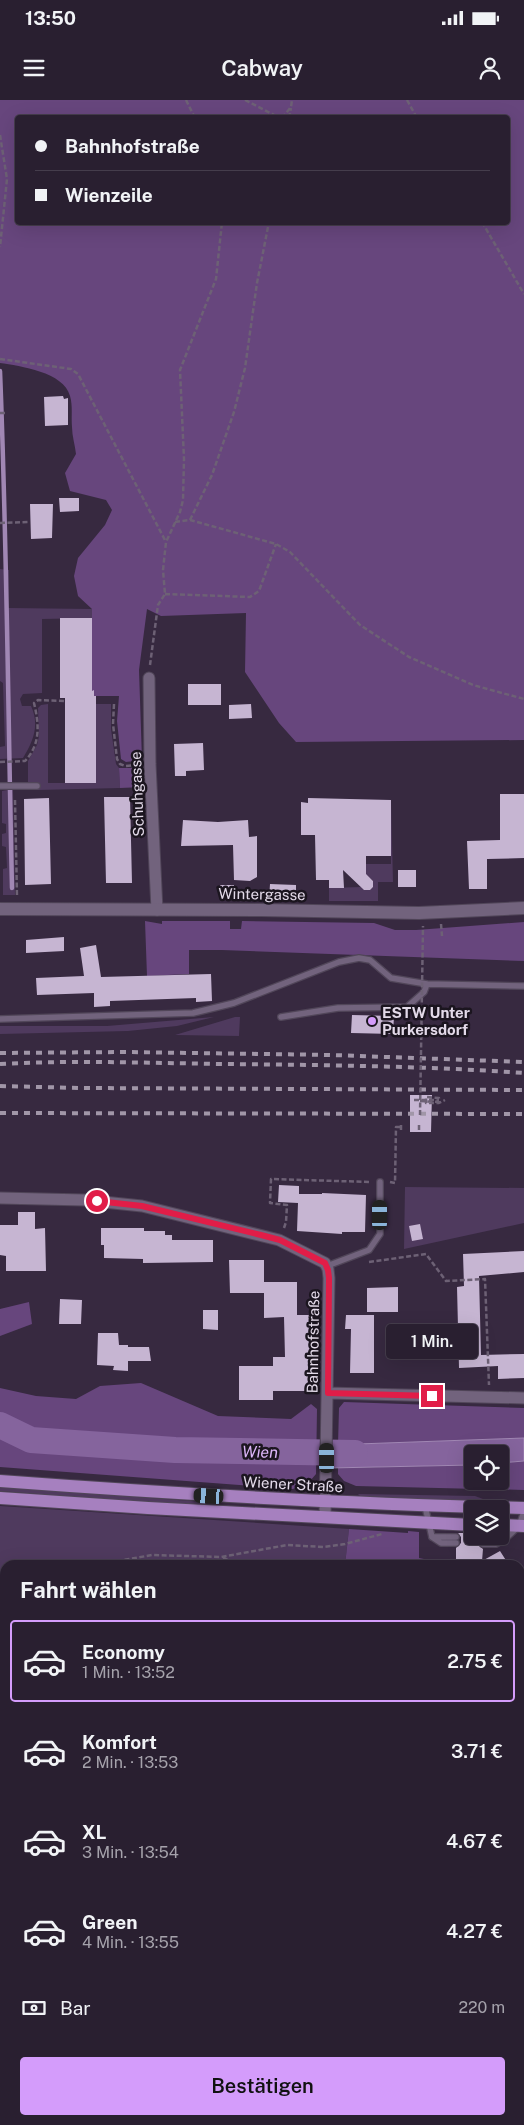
<!DOCTYPE html>
<html lang="de">
<meta charset="utf-8">
<style>
body{margin:0;font-family:"Public Sans",sans-serif;background:#352c3c;color:#f1f3f6;height:100vh;display:flex;flex-direction:column;font-size:19px;white-space:nowrap}
*{box-sizing:border-box;margin:0}
p{font-size:16px;color:#a5a2ab}
.icon{flex:none;width:28px;height:28px;fill:none;stroke:currentColor;stroke-width:2;stroke-linecap:round;stroke-linejoin:round}
.map{position:relative;flex:1;overflow:hidden}
.side{position:absolute;left:0px;top:1460px;width:525px;height:565px;display:flex;flex-direction:column;background:#291f30;border-radius:15px 15px 0 0;box-shadow:0 5px 20px #0002,0 0 0 1px #453d4c}
.side>*{flex:none}
.banner{position:absolute;left:15px;top:15px;width:495px;height:110px;border-radius:5px;box-shadow:0 5px 20px #0002,0 0 0 1px #453d4c;display:grid;align-content:center;height:110px;padding:0 20px;background:#291f30}
.fabs{position:absolute;left:464px;top:1345px;display:grid;gap:10px}
.fabs a{display:grid;place-items:center;width:45px;height:45px;border-radius:5px;background:#291f30;box-shadow:0 5px 20px #0002,0 0 0 1px #453d4c;font-size:25px}
.end{position:absolute;width:22px;height:22px;margin:-11px;border:6px solid #e11d48;background:#fff;box-shadow:0 0 0 2px #fff}
.from{border-radius:50%}
.bubble{position:absolute;height:35px;border-radius:5px;background:#291f30;box-shadow:0 5px 20px #0002,0 0 0 1px #453d4c;font-size:16px;font-weight:600;line-height:35px;text-align:center}
.car{position:absolute;width:15px;height:30px;margin:-15px -8px;border-radius:6px;box-shadow:0 0 4px 1px #0007;background:linear-gradient(#222 24%,#8ab4d8 0 40%,#222 0 76%,#8ab4d8 0 86%,#222 0)}
.banner b{display:flex;align-items:center;gap:18px;height:48px;font-size:19px}
.banner b+b{border-top:1px solid #453d4c}
.banner i{width:12px;height:12px;background:#f1f3f6}
ul{padding:0;list-style:none}
li{display:flex;align-items:center;gap:15px;height:82px;margin:0 10px 8px;padding:0 10px;border:2px solid transparent;border-radius:5px}
li div{flex:1}
li b{display:block;font-size:19px}
li em{font-style:normal;font-weight:600}
li.current{border-color:#d49cfb}
li>.icon{width:45px;height:45px;stroke-width:1.5}
h2{padding:0 20px;font-size:22px;line-height:60px}
.pay{display:flex;align-items:center;gap:12px;height:55px;padding:0 20px;font-size:19px}
.pay p{margin-inline-start:auto}
.cta{display:flex;gap:10px;margin-top:auto;padding:10px 20px}
.cta a{flex:1;height:58px;border-radius:5px;background:#d49cfb;color:#111;font-size:20px;font-weight:600;line-height:58px;text-align:center}
.status{display:flex;justify-content:space-between;align-items:center;height:35px;padding:0 25px;background:#291f30;direction:ltr}
.status svg{height:14px;fill:currentColor}
header{display:flex;justify-content:space-between;align-items:center;height:65px;padding:0 20px;background:#291f30;font-size:22px;font-weight:600}
.map>svg:first-child{display:block}
.green{fill:#4f3a5e}
.forest{fill:#67467d;fill-rule:evenodd}
.water{fill:#85649d;stroke:#a187b4}
.lines{fill:none;stroke-linecap:round;stroke-linejoin:round}
.stream{stroke:#a187b4;stroke-width:4.5}
.river{stroke:#85649d;stroke-width:26}
.building{fill:#c6b5d2}
.service-casing{stroke:#514659;stroke-width:8}
.minor-casing{stroke:#514659;stroke-width:13}
.tertiary-casing{stroke:#514659;stroke-width:14}
.primary-casing{stroke:#514659;stroke-width:14}
.path{stroke:#6d6175;stroke-width:2.5;stroke-dasharray:5 2.5;stroke-linecap:butt}
.service{stroke:#72637d;stroke-width:5.5}
.minor{stroke:#72637d;stroke-width:11}
.tertiary{stroke:#72637d;stroke-width:12}
.primary{stroke:#a680bf;stroke-width:12}
.rail{stroke:#a196a8;stroke-width:4;stroke-dasharray:6 6;stroke-linecap:butt}
.path-bridge{stroke:#6d6175;stroke-width:2.5;stroke-dasharray:5 2.5;stroke-linecap:butt}
.route{stroke:#e11d48;stroke-width:6}
.poi-dot{fill:#d49cfb;stroke:#1b151f;stroke-width:2}
.labels{text-anchor:middle;dominant-baseline:central;stroke-width:5;stroke-linejoin:round;paint-order:stroke}
.street-label{font-size:15px;fill:#e3dae9;stroke:#1b151f}
.poi-label{font-size:15px;font-weight:bold;fill:#e3dae9;stroke:#1b151f;text-anchor:start}
.water-label{font-size:16px;font-style:italic;fill:#ddb6f9;stroke:#1b151f}
</style>
<div class="status"><b>13:50</b><svg viewBox="0 0 49 12"><path d="M0 12V9h3v3zM5 12V6h3v6zM10 12V3h3v9zM15 12V0h3v12zM26 1h20v11H26zM47 4h2v5h-2z"/></svg></div>
<header><svg class="icon" aria-label="menu" viewBox="0 0 24 24"><path d="M4 6h16M4 12h16M4 18h16"/></svg>Cabway<svg class="icon" aria-label="person" viewBox="0 0 24 24"><circle cx="12" cy="8" r="4"/><path d="M4 21q1-7 8-7t8 7"/></svg></header>
<div class="map">
<svg width="524" height="2025" viewBox="0 0 524 2025">
<rect width="100%" height="100%" fill="#372940"/>
<path class="green" d="M0,469L9,470L8,508L92,509V518L42,519V593L23,594L20,599L22,606H31C40,625 33,642 23,658L0,659V647L5,646L3,583L0,581Z
M48,604V683H96V604H111V629L116,664L119,668L120,688L37,690V683L28,682V661L37,645L39,636L38,608L41,605Z
M13,689L15,795H3V769L7,768L6,747L2,746V734L6,733V724L2,723V691Z
M391,700L393,782H378V801H329V788L361,787L364,790H370L373,787V781L370,778H366V764H391Z
M214,917L177,926L128,931L0,934V926H107Z
M235,917H240L239,936L175,935Z
M405,1087L524,1088V1123L404,1149Z
M0,1387L205,1402L207,1405L206,1407L0,1391Z
M358,1394L475,1396L483,1399L475,1401L361,1397Z
M0,1406L349,1429L345,1465L23,1464L5,1465V1479L0,1484Z"/>
<path class="forest" d="M0,0H524V640L296,642L279,623L245,572L246,513L161,516L147,509L139,570L142,660L126,662L121,659L117,621L119,596H94V591H92V509L78,496L74,476L78,458L105,425L112,410L106,400L70,391L65,373L76,354C75,345 72,336 72,327C71,317 73,306 70,296C64,272 20,266 0,263ZM18,18H508V122H18Z
M119,668H142L143,687L120,688Z
M145,821L162,824V821H230V829H241L242,821L374,823L395,830H416L524,822V861L222,850H189V874L147,876Z
M29,1202L32,1224L0,1236V1209Z
M141,1283L218,1316L291,1319L311,1304L317,1309L316,1374L310,1381L293,1389L0,1367V1288L36,1296L76,1299L100,1286Z
M344,1302L524,1308V1338L338,1345L339,1308Z
M524,1361V1390L356,1386L344,1381L338,1374V1368L472,1365V1381H500V1363Z
M349,1429L408,1433V1431L419,1432V1458L454,1465H345Z
M520,1478L524,1479V1521L521,1522L524,1526V2025H0V1484L5,1479V2020H520Z"/>
<path class="water" d="M524,1338V1361L500,1363V1354H472V1365L329,1368L330,1345Z"/>
<g class="lines">
<path class="stream" d="M0,271C7,444 8,616 12,788"/>
<path class="river" d="M0,1325L31,1340L175,1350L355,1353"/>
</g>
<path class="building" d="M63,296L64,299L68,298V325L45,326L44,297Z
M59,398H79V411L60,412Z
M30,404H53L52,438L31,439Z
M60,518H92V591L94,590V596H96V683H65V598H60Z
M188,584H221V605H188Z
M251,604L252,618L229,619V605Z
M203,643L204,670L186,671V676H175L174,644Z
M500,694H524V758L487,759V789H469L467,741L500,740Z
M104,697H130L132,783H106Z
M49,698L51,784L25,785L24,699Z
M308,698L391,700V756H366V774L373,781V787L370,790H364L343,770L344,788H329V780H316L315,735H301V702L308,703Z
M183,720L218,722L248,720L249,737L257,736V777L250,781L234,780L233,745L181,746Z
M398,770H416V787H398Z
M270,784L296,785V800L269,799Z
M220,785H234V798H220Z
M64,837V851L26,853V840Z
M96,845L101,877L211,874L212,901L196,902V898L110,901V906L94,907V893L37,895L36,878L84,876L80,848Z
M352,915L394,916L393,934L351,933Z
M410,995H432L431,1032H410Z
M279,1085L299,1086V1094H322V1093L366,1095L365,1132H342V1134L297,1131L298,1103L278,1102Z
M18,1112H35V1129L45,1128L46,1171H6V1156L0,1155V1125H18Z
M420,1124L423,1139L412,1141L409,1126Z
M101,1128H144V1131H165V1135H172V1140H213V1162L143,1163V1159L104,1158V1145H101Z
M524,1151V1172L479,1176L481,1255L524,1254V1278L498,1279V1266L459,1268L457,1187L464,1186L463,1154Z
M229,1160H264V1182H297V1215H311V1260H308V1291H273V1300H239V1266H273V1257H285L284,1217L264,1218V1193H230Z
M398,1187V1212H367V1188Z
M60,1199L82,1200L81,1224H59Z
M203,1210H218V1230L203,1229Z
M346,1215H374V1273H350L351,1229H345Z
M98,1233H118L119,1245H128V1247H149L151,1261H128V1271L113,1270L114,1266L97,1265Z
M458,1433H472V1436H479V1446L483,1449L482,1461L500,1451L509,1465H469L456,1459V1448L461,1443V1437Z"/>
<g class="lines">
<g class="service-casing">
<path id="service" d="M0,686H37
M281,917L338,908L407,907L424,892L427,884L524,886
M0,919L193,913L234,903L339,862L359,858L370,860L391,878L427,884
M327,1166L369,1150L380,1134V1082
M425,1406L432,1437H456
M432,1437L441,1443H456
M483,1438H506L519,1426L524,1412
M483,1444H496L506,1438"/>
</g>
<g class="minor-casing">
<path id="minor" d="M149,578L150,664L157,810
M0,1098L84,1100L142,1106L279,1140L325,1163L328,1169L329,1178L325,1417
M328,1293L524,1298"/>
</g>
<g class="tertiary-casing">
<path id="tertiary" d="M0,809L261,810L419,813L524,808"/>
</g>
<g class="primary-casing">
<path id="primary" d="M0,1381C175,1394 349,1404 524,1408
M0,1398L148,1408L472,1425
M500,1425L524,1426"/>
</g>
<path class="path" d="M186,0L195,18
M245,0L280,18
M407,0L417,18
M282,18L291,7L292,0
M289,18L291,8
M0,35L7,79L0,147
M482,122L524,194
M0,259L71,269L78,274L166,442
M0,313H6
M190,420L212,375L234,312L245,268L257,183L269,122
M175,422L190,420L276,444L290,452L360,525L409,557L473,585L524,599
M0,423L28,422
M165,494L250,497L259,491L276,444
M150,565L158,505L165,494L163,470L166,442L180,412L183,400L184,359L180,270L216,179L222,122
M114,604L113,624L117,659L120,664L125,666L139,665
M0,662L25,661C41,644 39,624 34,603L38,600L65,601
M15,700L17,796
M441,824L442,836
M414,1000H439
M420,1001L439,1002V998L426,997V1003H439L445,1000
M419,1025V1031
M401,1030V1025
M390,1082L395,1083L396,1027H401
M284,1128L286,1122L287,1105L270,1103L271,1079L370,1082
M369,1162L426,1154L446,1181L485,1179L489,1285
M223,1458L241,1465
M95,1465L152,1455L221,1457L287,1445L323,1447L345,1444L382,1434
M0,1478L5,1480
M0,1581L5,1585
M0,1610L5,1609
M520,1620L524,1623"/>
<use href="#service" class="service"/>
<use href="#minor" class="minor"/>
<use href="#tertiary" class="tertiary"/>
<use href="#primary" class="primary"/>
<path class="rail" d="M0,953L124,952L332,955L524,962
M0,964C75,960 149,963 224,964C324,965 424,966 524,973
M0,986L81,988L524,990
M0,1013L524,1014"/>
<path class="path-bridge" d="M420,1015L423,826"/>
</g>
<g class="lines">
<path class="route" d="M97,1101L142,1106L261,1135L280,1140L325,1163L328,1170L329,1178L328,1293L432,1296"/>
</g>
<circle class="poi-dot" cx="372" cy="921" r="5"/>
<g class="labels">
<g class="street-label">
<text transform="translate(137 694) rotate(-92)">Schuhgasse</text>
<text transform="translate(262 794) rotate(1)">Wintergasse</text>
<text transform="translate(313 1242) rotate(-89)">Bahnhofstraße</text>
<text transform="translate(293 1384) rotate(3)">Wiener Straße</text>
</g>
<g class="poi-label">
<text x="382" y="912">ESTW Unter<tspan x="382" dy="17">Purkersdorf</tspan></text>
</g>
<g class="water-label">
<text transform="translate(260 1352) rotate(1)">Wien</text>
</g>
</g>
</svg>
<div class="fabs">
<a><svg class="icon" aria-label="locate" viewBox="0 0 24 24"><circle cx="12" cy="12" r="6"/><path d="M12 2v4M12 18v4M2 12h4M18 12h4"/></svg></a>
<a><svg class="icon" aria-label="layers" viewBox="0 0 24 24"><path d="M12 4l9 5-9 5-9-5zM3 14l9 5 9-5"/></svg></a>
</div>
<i class="end from" style="left:97px;top:1101px"></i>
<i class="end" style="left:432px;top:1296px"></i>
<div class="bubble" style="left:386px;top:1224px;width:92px">1 Min.</div>
<i class="car" style="left:380px;top:1115px;rotate:0deg"></i>
<i class="car" style="left:327px;top:1358px;rotate:0deg"></i>
<i class="car" style="left:209px;top:1396px;rotate:273deg"></i>
<div class="banner">
<b><i class="from"></i>Bahnhofstraße</b>
<b><i></i>Wienzeile</b>
</div>
<section class="side">
<h2>Fahrt wählen</h2>
<ul>
<li class="current"><svg class="icon" aria-label="car" viewBox="0 0 24 24"><path d="M5 17H2v-5l4-1 3-4h7l3 4 3 1v5h-3M9 17h6M6 11h13"/><circle cx="7" cy="17" r="2"/><circle cx="17" cy="17" r="2"/></svg><div><b>Economy</b><p>1 Min. · 13:52</p></div><em>2.75 €</em></li>
<li><svg class="icon" aria-label="car" viewBox="0 0 24 24"><path d="M5 17H2v-5l4-1 3-4h7l3 4 3 1v5h-3M9 17h6M6 11h13"/><circle cx="7" cy="17" r="2"/><circle cx="17" cy="17" r="2"/></svg><div><b>Komfort</b><p>2 Min. · 13:53</p></div><em>3.71 €</em></li>
<li><svg class="icon" aria-label="car" viewBox="0 0 24 24"><path d="M5 17H2v-5l4-1 3-4h7l3 4 3 1v5h-3M9 17h6M6 11h13"/><circle cx="7" cy="17" r="2"/><circle cx="17" cy="17" r="2"/></svg><div><b>XL</b><p>3 Min. · 13:54</p></div><em>4.67 €</em></li>
<li><svg class="icon" aria-label="car" viewBox="0 0 24 24"><path d="M5 17H2v-5l4-1 3-4h7l3 4 3 1v5h-3M9 17h6M6 11h13"/><circle cx="7" cy="17" r="2"/><circle cx="17" cy="17" r="2"/></svg><div><b>Green</b><p>4 Min. · 13:55</p></div><em>4.27 €</em></li>
</ul>
<div class="pay"><svg class="icon" aria-label="cash" viewBox="0 0 24 24"><path d="M3 7h18v10H3z"/><circle cx="12" cy="12" r="2"/></svg>Bar<p>220 m</p></div>
<div class="cta"><a>Bestätigen</a></div>
</section>
</div>
